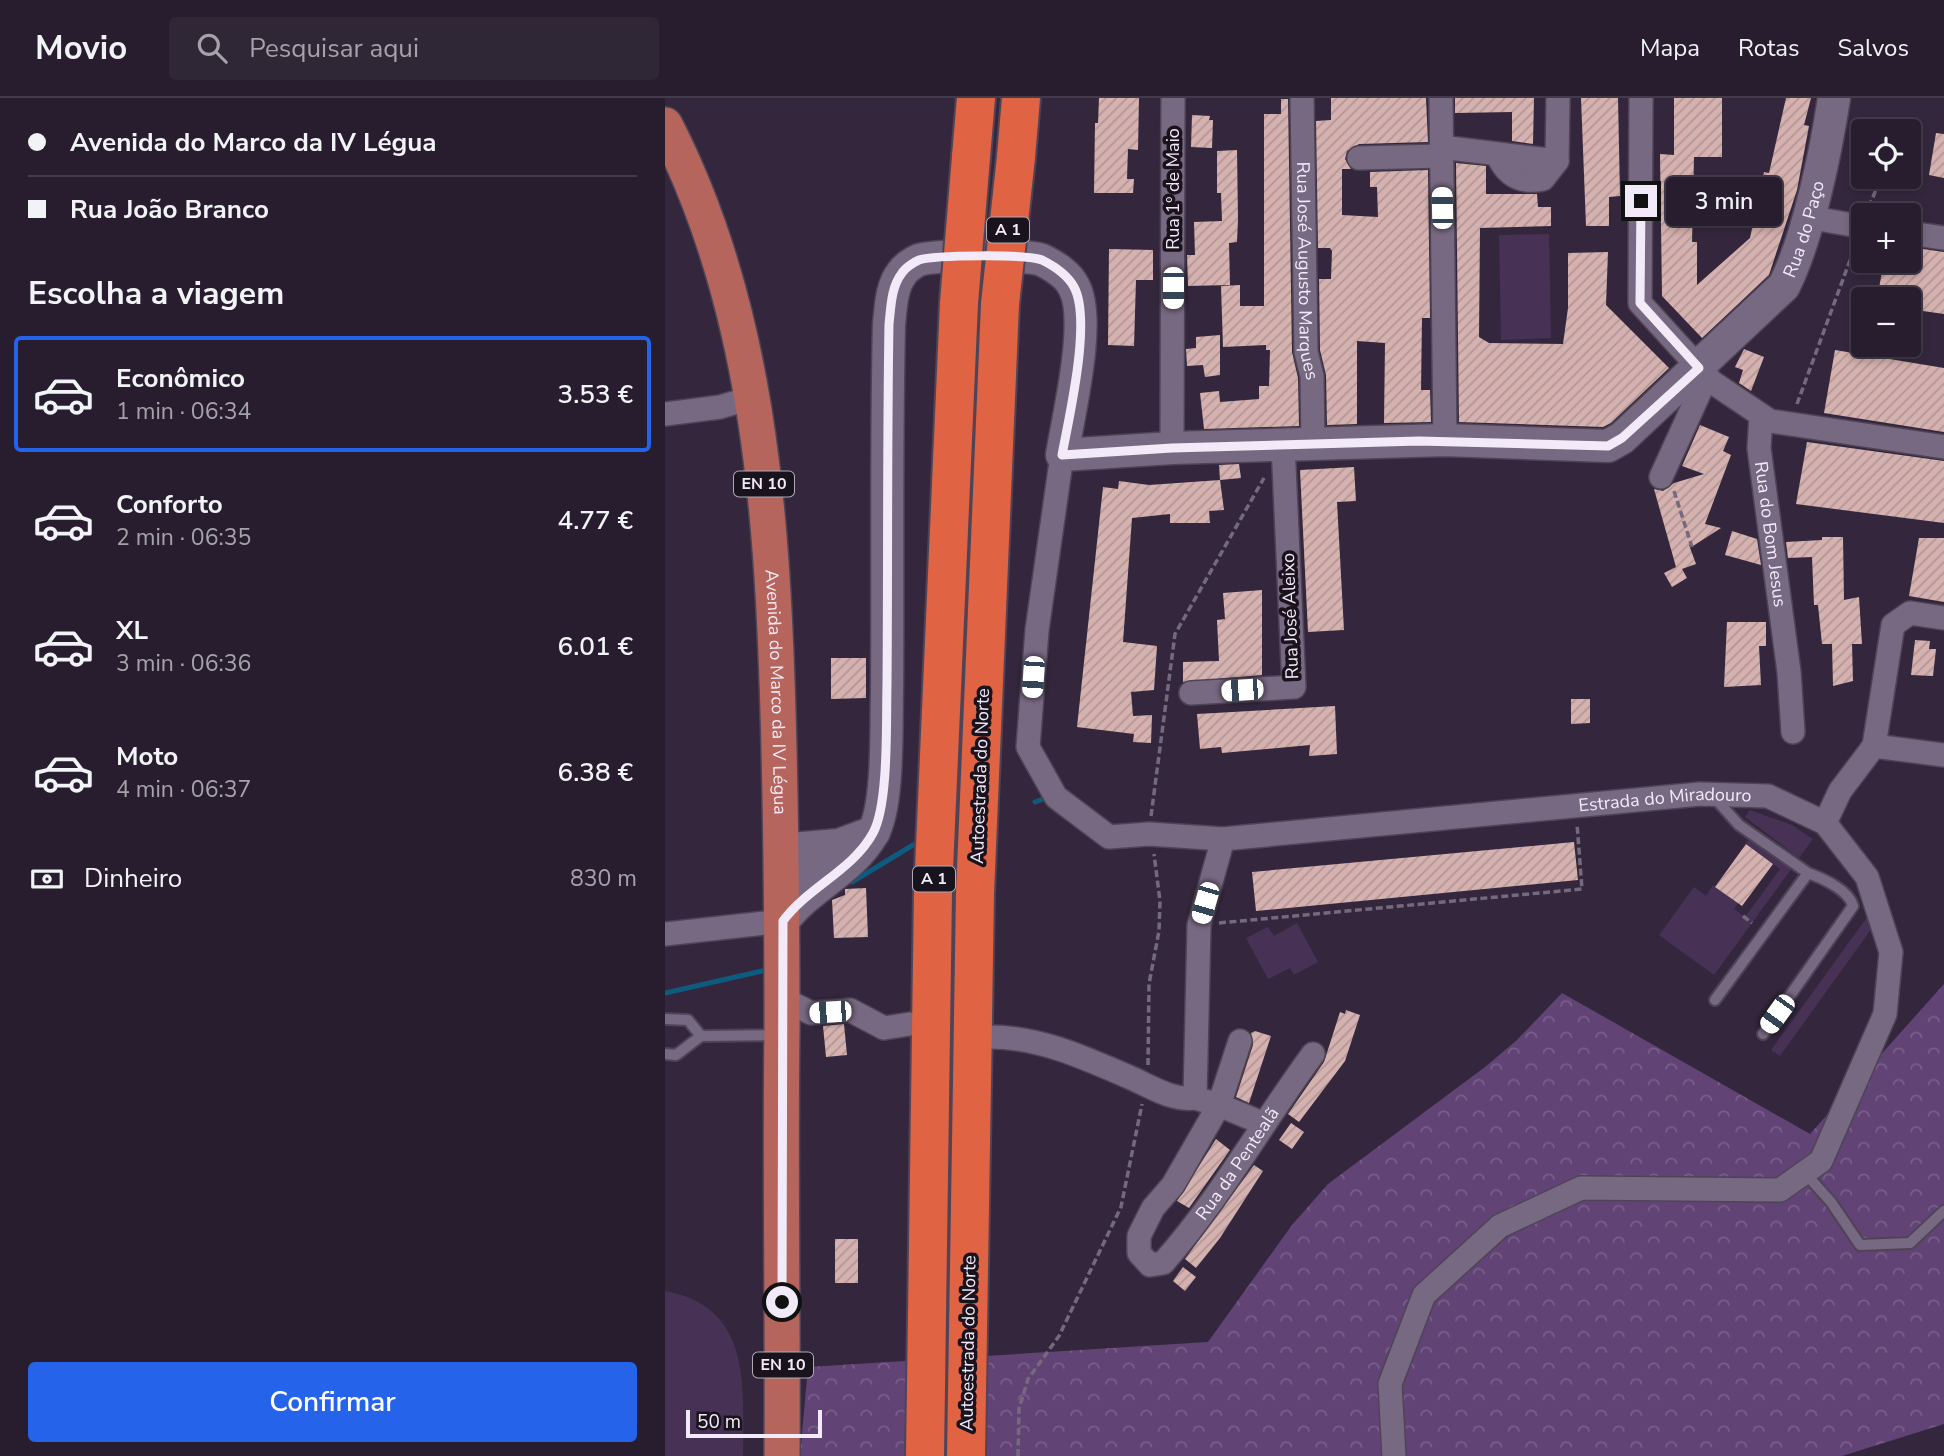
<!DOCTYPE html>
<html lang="pt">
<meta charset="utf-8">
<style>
body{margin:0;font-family:"Nunito Sans",sans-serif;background:#2f2636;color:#f1f3f6;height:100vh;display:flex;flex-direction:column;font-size:26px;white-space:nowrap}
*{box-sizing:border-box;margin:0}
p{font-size:23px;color:#a4a2aa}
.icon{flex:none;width:38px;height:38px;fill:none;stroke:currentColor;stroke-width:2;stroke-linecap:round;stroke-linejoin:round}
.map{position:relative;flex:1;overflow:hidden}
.side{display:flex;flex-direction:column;background:#271d2e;width:665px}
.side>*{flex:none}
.top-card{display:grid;align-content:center;height:154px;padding:0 28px;background:#271d2e}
.controls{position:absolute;left:1186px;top:21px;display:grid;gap:14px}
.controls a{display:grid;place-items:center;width:70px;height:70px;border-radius:7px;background:#271d2e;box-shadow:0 4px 10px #0003,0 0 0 2px #433b4a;font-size:35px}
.scale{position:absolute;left:21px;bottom:18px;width:136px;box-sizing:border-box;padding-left:7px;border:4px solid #f2eaf8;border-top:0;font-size:19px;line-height:24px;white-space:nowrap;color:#f2eaf8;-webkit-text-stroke:5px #19131d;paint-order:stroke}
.end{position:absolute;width:32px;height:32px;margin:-16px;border:9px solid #f2eaf8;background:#111;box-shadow:0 0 0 4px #111}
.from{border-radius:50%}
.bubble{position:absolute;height:49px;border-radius:7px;background:#271d2e;box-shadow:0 4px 10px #0003,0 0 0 2px #433b4a;font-size:23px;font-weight:600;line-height:49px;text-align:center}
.car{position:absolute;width:21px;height:42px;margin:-21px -10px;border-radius:9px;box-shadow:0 0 5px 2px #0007;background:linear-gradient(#fff 24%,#345 0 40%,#fff 0 76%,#345 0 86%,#fff 0)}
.top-card b{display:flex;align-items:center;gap:24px;height:66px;font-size:26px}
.top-card b+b{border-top:2px solid #433b4a}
.top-card i{width:18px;height:18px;background:#f1f3f6}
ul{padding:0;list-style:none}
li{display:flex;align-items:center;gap:21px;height:116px;margin:0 14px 10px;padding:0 14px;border:4px solid transparent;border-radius:7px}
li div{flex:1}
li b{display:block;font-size:26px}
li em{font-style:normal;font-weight:600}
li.on{border-color:#2563eb}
li>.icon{width:63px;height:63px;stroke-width:1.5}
h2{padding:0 28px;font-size:32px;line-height:84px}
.pay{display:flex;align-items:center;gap:18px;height:77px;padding:0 28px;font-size:26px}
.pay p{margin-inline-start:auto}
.cta{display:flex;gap:14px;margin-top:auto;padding:14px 28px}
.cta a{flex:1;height:80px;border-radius:7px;background:#2563eb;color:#fff;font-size:28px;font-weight:600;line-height:80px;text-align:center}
header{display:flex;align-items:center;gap:42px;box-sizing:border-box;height:98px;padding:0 35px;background:#271d2e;border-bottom:2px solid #433b4a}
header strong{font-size:33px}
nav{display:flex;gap:38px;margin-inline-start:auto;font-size:24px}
.search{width:490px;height:63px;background:#2f2636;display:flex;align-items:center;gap:18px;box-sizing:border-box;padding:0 24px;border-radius:7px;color:#a4a2aa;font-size:26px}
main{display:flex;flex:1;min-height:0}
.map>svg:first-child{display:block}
.green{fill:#473255}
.forest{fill:url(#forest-crowns)}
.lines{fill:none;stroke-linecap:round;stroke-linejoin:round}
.stream{stroke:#0d5c7f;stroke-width:5}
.building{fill:url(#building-hatch)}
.lane-casing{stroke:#4f4456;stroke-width:14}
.street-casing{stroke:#4f4456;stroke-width:26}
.secondary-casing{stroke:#4f4456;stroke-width:35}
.primary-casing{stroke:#4f4456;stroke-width:38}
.highway-casing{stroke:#4f4456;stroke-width:42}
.path{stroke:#756a7d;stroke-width:3.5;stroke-dasharray:7 3.5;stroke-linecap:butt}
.lane{stroke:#786982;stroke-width:10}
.street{stroke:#786982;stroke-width:23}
.secondary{stroke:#786982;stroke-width:32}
.primary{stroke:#b6655d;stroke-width:35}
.highway{stroke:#e06344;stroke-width:38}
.highway-bridge-casing{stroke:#4f4456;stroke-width:42;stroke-linecap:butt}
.highway-bridge{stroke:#e06344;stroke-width:38}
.route{stroke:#f2eaf8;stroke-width:9}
.labels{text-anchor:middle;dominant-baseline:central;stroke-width:7;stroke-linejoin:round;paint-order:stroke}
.shield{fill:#19131d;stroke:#b1aab6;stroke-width:2}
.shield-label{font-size:16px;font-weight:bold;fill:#f2eaf8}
.street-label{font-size:18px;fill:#f2eaf8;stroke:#19131d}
</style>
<header>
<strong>Movio</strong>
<div class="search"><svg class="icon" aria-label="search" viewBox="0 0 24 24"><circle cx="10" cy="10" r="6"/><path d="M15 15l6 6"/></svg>Pesquisar aqui</div>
<nav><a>Mapa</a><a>Rotas</a><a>Salvos</a></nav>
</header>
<main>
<section class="side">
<div class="top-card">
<b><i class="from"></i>Avenida do Marco da IV Légua</b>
<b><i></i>Rua João Branco</b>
</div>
<h2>Escolha a viagem</h2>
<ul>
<li class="on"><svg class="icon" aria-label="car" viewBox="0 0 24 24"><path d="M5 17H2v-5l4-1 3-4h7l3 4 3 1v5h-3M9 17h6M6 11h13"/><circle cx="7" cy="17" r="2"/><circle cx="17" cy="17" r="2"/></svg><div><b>Econômico</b><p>1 min · 06:34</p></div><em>3.53 €</em></li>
<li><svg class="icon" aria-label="car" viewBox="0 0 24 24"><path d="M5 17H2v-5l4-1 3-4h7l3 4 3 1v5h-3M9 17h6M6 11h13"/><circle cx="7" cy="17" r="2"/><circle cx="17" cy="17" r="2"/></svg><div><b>Conforto</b><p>2 min · 06:35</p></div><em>4.77 €</em></li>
<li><svg class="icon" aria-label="car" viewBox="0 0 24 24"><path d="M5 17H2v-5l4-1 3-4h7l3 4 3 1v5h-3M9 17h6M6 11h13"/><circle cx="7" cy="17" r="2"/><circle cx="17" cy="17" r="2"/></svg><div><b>XL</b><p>3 min · 06:36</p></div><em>6.01 €</em></li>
<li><svg class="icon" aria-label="car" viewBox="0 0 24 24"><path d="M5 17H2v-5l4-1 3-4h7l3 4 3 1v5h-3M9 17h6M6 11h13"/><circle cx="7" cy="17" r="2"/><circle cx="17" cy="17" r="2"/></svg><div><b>Moto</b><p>4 min · 06:37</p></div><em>6.38 €</em></li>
</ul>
<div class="pay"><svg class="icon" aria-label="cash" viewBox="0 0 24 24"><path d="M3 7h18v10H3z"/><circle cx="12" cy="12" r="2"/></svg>Dinheiro<p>830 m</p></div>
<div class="cta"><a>Confirmar</a></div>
</section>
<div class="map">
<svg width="1279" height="1358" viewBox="0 0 1279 1358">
<defs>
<pattern id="forest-crowns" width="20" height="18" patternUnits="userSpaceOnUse" patternTransform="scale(1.75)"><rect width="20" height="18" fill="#624376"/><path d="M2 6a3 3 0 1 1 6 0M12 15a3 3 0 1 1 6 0" fill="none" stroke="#795e8a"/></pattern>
<pattern id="building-hatch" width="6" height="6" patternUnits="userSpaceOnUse" patternTransform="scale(1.75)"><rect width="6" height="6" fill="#d5b1af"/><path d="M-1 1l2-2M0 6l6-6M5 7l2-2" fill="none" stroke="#b29696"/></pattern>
</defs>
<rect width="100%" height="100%" fill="#34273d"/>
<path class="green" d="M884,136L886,240L836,242L834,137Z
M1085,712L1127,727L1148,741L1134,760L1080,719Z
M1086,741L1127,770L1049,877L994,837L1029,789L1041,798L1048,787L1073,805L1069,811L1080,819L1115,771L1080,745Z
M1203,818L1207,830L1115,958L1106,952Z
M632,825L653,864L629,877L625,870L603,881L581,840L603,829L609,838Z
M0,1193C88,1209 78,1289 78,1358H0Z"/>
<path class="forest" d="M1279,886V1326L1177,1358H135L143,1269L543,1244L627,1127L663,1086L820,969L852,942L897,895L1145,1036Z"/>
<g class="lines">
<path class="stream" d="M370,704L381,700
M187,784L248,747
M0,895L97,873"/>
</g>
<path class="building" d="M434,0H474L473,52L463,51L462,81H469L468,95H429L430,25H433Z
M666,0H761L763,44L694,46L682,53L680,61L686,71H677V117L713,119L712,89H705V74L763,72L765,220H757L756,292H765L766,324L719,325L720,245L692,243V326L662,327L661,277L655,252L654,181H666L667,153L665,150H653L651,23L666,22Z
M790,0H869L868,46L847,43V14L790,15Z
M916,0H953L955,98L944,99V128H921Z
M1009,0H1057V59H1029L1027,144H1032V187L1085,140L1099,74L1104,75L1121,0H1146L1139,27L1144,28L1132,92L1104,177L1037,240L997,198L995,56L1009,57Z
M616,1H623L627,254L633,280L634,328L539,331L535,295L554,293L555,304L594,301V288H604L605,252H601V247L558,249L556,188L575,187V208H599V16H616Z
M527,17L545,18L544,22H548L547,50L526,49Z
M1271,35L1279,36V80L1264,77Z
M572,52L573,121L572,144L564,145L565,187L523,188L522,157H530L529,124L557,123L556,95H552V53Z
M791,65L821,68V96H872L873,109H886V128L815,130L814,239L824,245L898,246L903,210V155L943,154L941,207L1004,270L946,325L938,329L794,324Z
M1244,149L1279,154V216L1244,211V201H1212L1219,163H1244Z
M444,151L488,152V182H471L469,248L443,247Z
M555,237V277L540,279L538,267L522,268L521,251L531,250V239Z
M1079,251L1099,259L1086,293L1074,285L1078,272L1070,269Z
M1170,252L1279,270V334L1159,315Z
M1035,327L1064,339L1058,353L1066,357L1040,426L1056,430L1028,448L1024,447L1031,466L1017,471L1022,480L1007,489L999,475L1011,469L989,391L998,393L1009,385L1039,376L1017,368Z
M1142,344L1279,363V425L1131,406Z
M574,366L576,380L555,382L554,367Z
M689,369L691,403L672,404L679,532L643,534L635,372Z
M555,382L559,412L544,413L545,425H505V416L467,420L458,544L492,548L489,592L466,594L468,618L487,617L486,645L468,644L469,636L412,629L438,389L453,391L454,383L484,387Z
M1067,433L1092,441L1096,467L1060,457Z
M1157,439H1178L1179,502L1194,499L1197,546H1187L1188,583L1168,588L1167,546H1157L1153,507H1149L1147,459L1123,460L1121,444L1157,442Z
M1254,440H1279V504L1244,498Z
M597,492V577L518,584V564L554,563L552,522L560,521L558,495Z
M1062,524H1101V548H1094L1096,587L1059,589Z
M1250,542L1265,543L1264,551H1271L1268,578L1246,577Z
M166,560H201V600L166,601Z
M906,601H925V625L906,626Z
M670,608L672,656L644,658L645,647L557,655L556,649L535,651L532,616Z
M909,744L913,782L591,813L587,774Z
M1081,746L1108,766L1077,808L1050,789Z
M201,790L203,839L169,840L167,802L180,797V791Z
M681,912L695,917L680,963L634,1024L623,1016L659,964L675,914L680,916Z
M179,926L182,957L161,959L158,928Z
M590,933L606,938L584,1005L571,999L588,947L586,935Z
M626,1025L639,1034L627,1051L614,1042Z
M551,1041L565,1052L524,1110L512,1103Z
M589,1067L598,1073L555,1140L531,1170L520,1161Z
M170,1141H193V1185H170Z
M518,1169L531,1179L520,1193L508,1183Z"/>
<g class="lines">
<g class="lane-casing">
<path id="lane" d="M1048,698L1074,727L1143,775C1157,780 1184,792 1188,808L1098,936
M1050,902L1143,775
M0,921L23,922L36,938
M0,956L11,957L36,938L113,937
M1140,1075L1166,1104L1195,1147L1245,1145L1279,1113"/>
</g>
<g class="street-casing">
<g id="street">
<path id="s1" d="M637,0L641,254L647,278L648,345"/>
<path d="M776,0L780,342"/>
<path d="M976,0L975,205L1047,284L1105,323L1279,349"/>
<path d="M776,49L892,63L893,0"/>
<path d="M832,56C841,77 854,86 878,81L892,63"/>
<path d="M694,60L776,58"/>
<path d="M1142,119L1199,129"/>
<path d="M1244,135L1279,140"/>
<path d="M0,316L55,309L89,299"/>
<path id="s2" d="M1096,318L1094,350L1124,574L1128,634"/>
<path d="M507,350L508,0"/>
<path id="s3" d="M397,357L372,532L363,649L391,699L444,739L484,736L558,741L1035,696L1103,698L1160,725L1202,779L1226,854L1220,916L1156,1063L1115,1092L916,1090L835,1128L759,1197L725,1286L729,1358"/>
<path d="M996,379L1042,278"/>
<path d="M526,595L629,589L618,346"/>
<path d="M1209,648L1279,657"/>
<path d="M1160,725L1175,693L1209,648L1228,527L1245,515L1279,520"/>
<path d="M558,741L534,827L530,1000L554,1007L597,1025"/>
<path d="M0,836L118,823"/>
<path d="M117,900L146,915L185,912L219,930L245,926"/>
<path d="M325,939C375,939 420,960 464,979C485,988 507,1003 530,1000"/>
<path id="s4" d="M575,943L554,1007L508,1087L488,1110L474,1138V1155L485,1167L498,1165C555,1101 597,1025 648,956"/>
</g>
</g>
<g class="secondary-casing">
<g id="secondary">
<path d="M175,771C154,776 133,774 116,760L126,751L174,747L209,734"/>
<path id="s5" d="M118,823C143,789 188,772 208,735C224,707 221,626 222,593C223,470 221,348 224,226C226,209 226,189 237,175C240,170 249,164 254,162C270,157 362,156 377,162C389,168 403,176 409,189C427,222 403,319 397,357L507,350L780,342L943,348L957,340L1119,188C1143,140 1161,54 1169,0"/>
</g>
</g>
<g class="primary-casing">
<g id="primary">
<path id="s6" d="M0,27C93,208 107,413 113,613C116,719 117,825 117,931C115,1074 118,1216 117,1358"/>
</g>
</g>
<g class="highway-casing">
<path id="highway" d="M306,59L311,0
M351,59L356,0
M260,1358L268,794L294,205
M301,1358L310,795L335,206"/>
</g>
<path class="path" d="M1233,33L1236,25
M1204,109L1216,79
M1132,306L1191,146
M1009,393L1027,449
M486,718L510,536L599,380
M1078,818L1087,825
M554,825L917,791L912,726
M483,967L484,886L494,833L495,803L489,756
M353,1358L354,1311L363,1281L394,1238L456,1109L477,1006"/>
<use href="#lane" class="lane"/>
<use href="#street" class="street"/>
<use href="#secondary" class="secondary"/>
<use href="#primary" class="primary"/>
<use href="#highway" class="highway"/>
<g class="highway-bridge-casing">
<path id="highway-bridge" d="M294,205L306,59
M335,206L351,59"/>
</g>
<use href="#highway-bridge" class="highway-bridge"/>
</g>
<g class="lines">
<path class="route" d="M117,1204L118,823C143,789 188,772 208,735C224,706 221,622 222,587C223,467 222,346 224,226C226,209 226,189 237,175C240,170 249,164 254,162C270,157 362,156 377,162C389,168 402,176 409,189C427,222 404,319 397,357L507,350L754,343L943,348L957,340L1034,270L975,205L976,103"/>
</g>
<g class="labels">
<g class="shield">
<rect x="322" y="119.5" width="42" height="25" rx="5"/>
<rect x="69" y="373.5" width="60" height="25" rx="5"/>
<rect x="248" y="768.5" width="42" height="25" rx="5"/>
<rect x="88" y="1254.5" width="60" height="25" rx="5"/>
</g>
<g class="shield-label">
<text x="343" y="132">A 1</text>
<text x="99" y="386">EN 10</text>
<text x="269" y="781">A 1</text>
<text x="118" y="1267">EN 10</text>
</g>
<g class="street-label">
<text transform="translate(508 91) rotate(-90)">Rua 1º de Maio</text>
<text stroke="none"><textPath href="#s5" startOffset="1894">Rua do Paço</textPath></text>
<text stroke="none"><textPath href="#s1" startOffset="173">Rua José Augusto Marques</textPath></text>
<text stroke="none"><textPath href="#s2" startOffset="119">Rua do Bom Jesus</textPath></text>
<text transform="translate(625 518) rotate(-92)">Rua José Aleixo</text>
<text stroke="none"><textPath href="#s6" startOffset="583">Avenida do Marco da IV Légua</textPath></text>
<text transform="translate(315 678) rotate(-88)">Autoestrada do Norte</text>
<text stroke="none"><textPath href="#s3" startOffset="976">Estrada do Miradouro</textPath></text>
<text stroke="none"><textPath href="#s4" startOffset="392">Rua da Pentealã</textPath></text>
<text transform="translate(303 1245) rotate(-89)">Autoestrada do Norte</text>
</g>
</g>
</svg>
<div class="controls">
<a><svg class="icon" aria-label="locate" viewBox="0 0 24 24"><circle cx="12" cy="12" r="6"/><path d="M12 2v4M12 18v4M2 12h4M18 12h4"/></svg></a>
<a>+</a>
<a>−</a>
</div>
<div class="scale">50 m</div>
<i class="end from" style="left:117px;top:1204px"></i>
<i class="end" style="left:976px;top:103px"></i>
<div class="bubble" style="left:1001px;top:79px;width:116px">3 min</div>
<i class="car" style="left:777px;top:110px;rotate:359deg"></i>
<i class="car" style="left:508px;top:190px;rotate:180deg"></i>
<i class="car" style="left:368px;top:579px;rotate:184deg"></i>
<i class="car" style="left:577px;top:592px;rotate:266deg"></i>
<i class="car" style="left:540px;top:805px;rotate:196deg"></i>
<i class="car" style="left:165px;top:914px;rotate:266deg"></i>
<i class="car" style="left:1112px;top:916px;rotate:216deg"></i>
</div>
</main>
